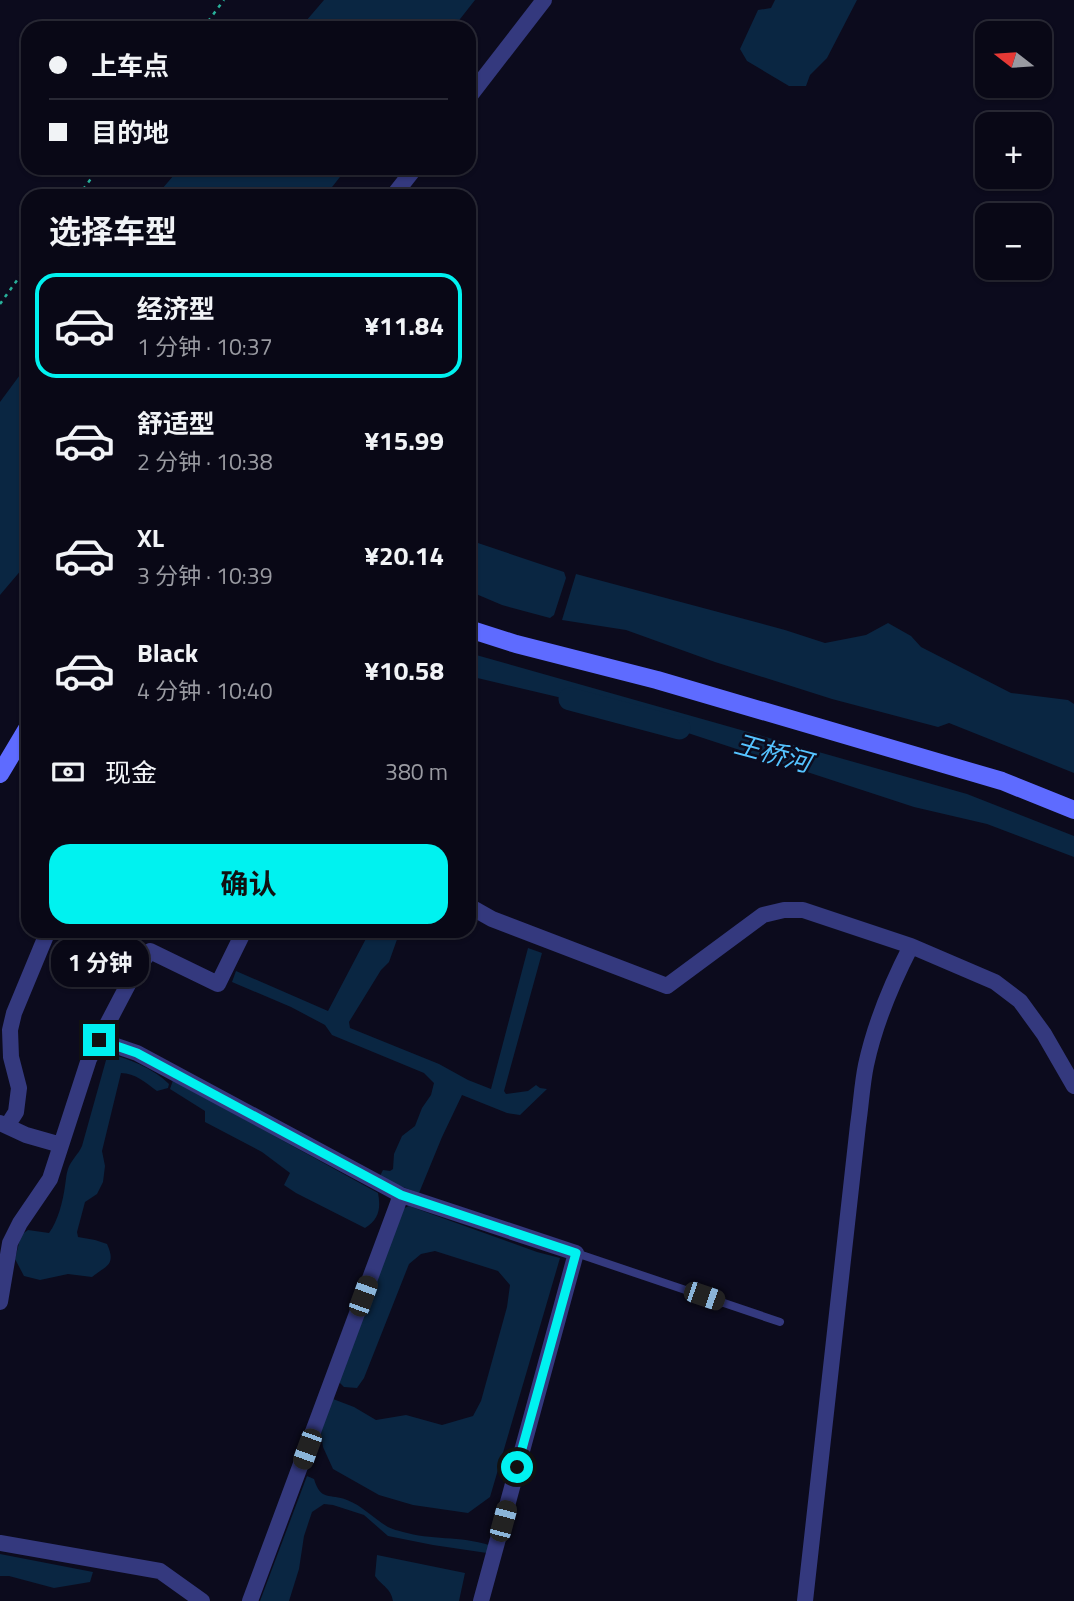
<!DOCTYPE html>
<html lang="zh">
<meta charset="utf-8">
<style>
body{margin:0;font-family:"Titillium Web","Noto Sans SC",sans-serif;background:#171623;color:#f1f3f6;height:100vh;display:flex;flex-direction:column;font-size:26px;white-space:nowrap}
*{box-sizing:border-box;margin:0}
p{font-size:23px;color:#999aa1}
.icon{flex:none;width:38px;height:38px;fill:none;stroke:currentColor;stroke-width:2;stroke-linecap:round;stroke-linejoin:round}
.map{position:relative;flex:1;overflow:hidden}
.side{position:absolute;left:21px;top:189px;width:455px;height:749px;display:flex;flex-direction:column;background:#090816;border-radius:21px;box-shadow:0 2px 5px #0004,0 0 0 2px #292935}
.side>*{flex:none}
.guide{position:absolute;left:21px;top:21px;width:455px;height:154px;border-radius:21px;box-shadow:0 2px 5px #0004,0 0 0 2px #292935;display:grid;align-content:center;height:154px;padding:0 28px;background:#090816}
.needle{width:46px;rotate:287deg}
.tools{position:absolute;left:975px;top:21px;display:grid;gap:14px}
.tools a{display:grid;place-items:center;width:77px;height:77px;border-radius:14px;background:#090816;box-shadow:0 2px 5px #0004,0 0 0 2px #292935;font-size:35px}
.end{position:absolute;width:32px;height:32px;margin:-16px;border:9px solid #00f2f0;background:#111;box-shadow:0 0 0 4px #111}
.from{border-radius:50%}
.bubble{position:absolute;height:49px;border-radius:21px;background:#090816;box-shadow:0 2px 5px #0004,0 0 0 2px #292935;font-size:23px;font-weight:700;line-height:49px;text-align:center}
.car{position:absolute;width:21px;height:42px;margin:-21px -10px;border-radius:9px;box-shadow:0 0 5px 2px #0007;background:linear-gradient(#222 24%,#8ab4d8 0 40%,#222 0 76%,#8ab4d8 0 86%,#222 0)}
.guide b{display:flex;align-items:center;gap:24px;height:66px;font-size:26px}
.guide b+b{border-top:2px solid #292935}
.guide i{width:18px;height:18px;background:#f1f3f6}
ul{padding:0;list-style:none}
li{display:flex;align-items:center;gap:21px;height:105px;margin:0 14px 10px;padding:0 14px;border:4px solid transparent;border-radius:21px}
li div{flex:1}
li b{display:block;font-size:26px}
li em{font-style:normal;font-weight:700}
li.active{border-color:#00f2f0}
li>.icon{width:63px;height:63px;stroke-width:1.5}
h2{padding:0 28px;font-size:32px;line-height:84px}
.pay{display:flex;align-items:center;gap:18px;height:77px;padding:0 28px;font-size:26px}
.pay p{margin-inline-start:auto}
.action{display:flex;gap:14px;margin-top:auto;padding:14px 28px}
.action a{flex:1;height:80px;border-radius:21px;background:#00f2f0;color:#111;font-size:28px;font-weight:700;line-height:80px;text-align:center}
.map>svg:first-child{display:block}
.water{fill:#0a2642}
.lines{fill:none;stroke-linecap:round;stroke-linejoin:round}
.river{stroke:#0a2642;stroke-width:23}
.path{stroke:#28b19a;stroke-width:2.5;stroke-dasharray:3.5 5;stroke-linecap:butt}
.lane{stroke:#34397e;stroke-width:8}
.street{stroke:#34397e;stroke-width:16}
.secondary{stroke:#5e6bff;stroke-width:18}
.route{stroke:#00f2f0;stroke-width:9}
.labels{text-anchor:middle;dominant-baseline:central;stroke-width:5;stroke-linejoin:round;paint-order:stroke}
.water-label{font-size:26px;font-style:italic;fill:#55c3ff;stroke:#0c0b1d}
</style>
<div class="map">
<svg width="1074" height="1601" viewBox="0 0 1074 1601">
<rect width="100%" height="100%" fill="#0c0b1d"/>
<path class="water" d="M324,0H475L453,28H300Z
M775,0H857L827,58L810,75L806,86H789L747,61L740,49L758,10L771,8Z
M180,168H347L325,196H156Z
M28,364V562L0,595V402Z
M469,540L564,572L566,578L554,615L550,618L502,605L469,591Z
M576,574L785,630L825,643L866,635L888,623L911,636L921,647L1011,693L1068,700L1074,704V773L949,723L938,727L832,699L715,662L626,630L562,620Z
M469,653L967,794L1074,836V857L987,824L914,807L630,714L469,676Z
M370,931H400L389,962L381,970L349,1022L350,1028L439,1064L468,1080L491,1089L528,948L542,953L504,1091L506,1094L528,1091L536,1085L540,1088L547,1089L520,1115L507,1113L462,1095L442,1137L419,1193L379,1178L383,1170L390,1171L393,1169L394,1154L402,1136L415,1126L422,1108L431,1095L434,1083L424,1073L332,1035L325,1025L291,1007L232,982L236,971L328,1011Z
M108,1053C129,1059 153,1068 169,1084L168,1088L157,1091C146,1083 135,1073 121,1073L102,1151L105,1166L103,1182L97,1194L85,1202L77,1232L78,1237L95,1240L107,1244C117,1266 105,1266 92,1277L68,1274L40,1280L24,1276L15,1259L21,1235L28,1230L49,1233C58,1221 63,1201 65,1186C66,1180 66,1175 68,1169C71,1160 78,1155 82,1146Z
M173,1080L378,1193C381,1208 379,1220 365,1228L296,1193L284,1185L290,1173L262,1152L205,1122V1111L170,1089Z
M409,1206L537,1252L560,1258L490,1497L468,1513L413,1505L379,1495L333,1469L323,1447L320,1427L333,1399L354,1407L376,1420L406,1415L442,1425L473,1416L481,1401L507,1307L510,1285L498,1271L435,1251L421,1254L409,1264L364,1378L357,1388L344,1387L337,1380L400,1210Z
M307,1476L314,1479C321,1502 330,1493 347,1500C363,1506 374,1519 388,1527C392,1529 399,1531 403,1532C430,1540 461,1536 489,1545L487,1553L433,1545L388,1536L364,1515L333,1505L324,1504L312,1512L304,1536L299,1569L289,1601H260Z
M0,1554L93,1572L90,1582L54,1588L9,1576H0Z
M377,1555L465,1573L459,1601H393C391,1588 382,1586 375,1576Z"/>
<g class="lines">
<path class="river" d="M570,699L679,728"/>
<path class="path" d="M203,28L224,0
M78,196L99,168
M0,304L28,265"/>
<path class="lane" d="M576,1253L780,1322"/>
<path class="street" d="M469,97L544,0
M393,196L415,168
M469,906L492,919L667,986L763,915L784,910H803L911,946L995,982L1020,1001L1044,1034L1074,1086
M99,1040L137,1053L401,1195L576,1253L481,1601
M0,1123L26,1135L61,1145
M7,1126L16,1112L19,1088L11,1057L10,1030L14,1013L48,931
M0,1302L10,1243L20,1223L50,1179L89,1059L133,975L150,951L218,984L244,931
M0,1543L160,1571L202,1601
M250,1601L401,1195
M805,1601L858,1125C861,1105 862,1084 866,1065C875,1023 892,983 911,946"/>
<path class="secondary" d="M469,629L516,644L657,680L1002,781L1074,810
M0,774L28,727"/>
</g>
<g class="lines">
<path class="route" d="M99,1040L137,1053L401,1195L576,1253L517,1467"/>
</g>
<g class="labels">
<g class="water-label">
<text transform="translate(773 753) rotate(15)">王桥河</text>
</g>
</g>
</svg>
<div class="tools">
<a><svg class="needle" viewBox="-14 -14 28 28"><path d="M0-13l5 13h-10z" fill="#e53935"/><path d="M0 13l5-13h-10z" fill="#999aa1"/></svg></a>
<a>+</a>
<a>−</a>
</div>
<i class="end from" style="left:517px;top:1467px"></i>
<i class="end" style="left:99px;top:1040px"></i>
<div class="bubble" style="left:51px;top:938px;width:98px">1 分钟</div>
<i class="car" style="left:363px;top:1296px;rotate:20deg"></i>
<i class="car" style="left:704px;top:1296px;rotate:109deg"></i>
<i class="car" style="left:307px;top:1449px;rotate:200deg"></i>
<i class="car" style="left:503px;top:1521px;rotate:15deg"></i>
<div class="guide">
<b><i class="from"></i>上车点</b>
<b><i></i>目的地</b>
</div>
<section class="side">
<h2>选择车型</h2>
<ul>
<li class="active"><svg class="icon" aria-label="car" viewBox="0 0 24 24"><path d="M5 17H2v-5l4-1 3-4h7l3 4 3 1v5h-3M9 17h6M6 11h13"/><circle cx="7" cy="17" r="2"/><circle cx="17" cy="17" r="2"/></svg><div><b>经济型</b><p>1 分钟 · 10:37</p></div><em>¥11.84</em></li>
<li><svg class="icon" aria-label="car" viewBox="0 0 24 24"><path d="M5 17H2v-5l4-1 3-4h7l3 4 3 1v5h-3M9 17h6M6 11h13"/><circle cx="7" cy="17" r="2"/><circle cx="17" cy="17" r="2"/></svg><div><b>舒适型</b><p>2 分钟 · 10:38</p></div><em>¥15.99</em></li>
<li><svg class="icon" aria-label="car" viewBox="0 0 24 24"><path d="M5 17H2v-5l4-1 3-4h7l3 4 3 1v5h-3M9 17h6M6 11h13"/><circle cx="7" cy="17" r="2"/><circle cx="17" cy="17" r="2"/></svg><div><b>XL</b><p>3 分钟 · 10:39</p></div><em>¥20.14</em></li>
<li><svg class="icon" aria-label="car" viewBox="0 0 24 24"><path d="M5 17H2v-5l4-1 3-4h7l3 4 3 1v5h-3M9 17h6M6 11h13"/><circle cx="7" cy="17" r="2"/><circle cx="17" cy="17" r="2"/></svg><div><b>Black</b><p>4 分钟 · 10:40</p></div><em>¥10.58</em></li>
</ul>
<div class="pay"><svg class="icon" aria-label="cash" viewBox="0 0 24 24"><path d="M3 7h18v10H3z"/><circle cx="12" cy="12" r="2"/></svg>现金<p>380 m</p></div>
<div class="action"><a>确认</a></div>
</section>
</div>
